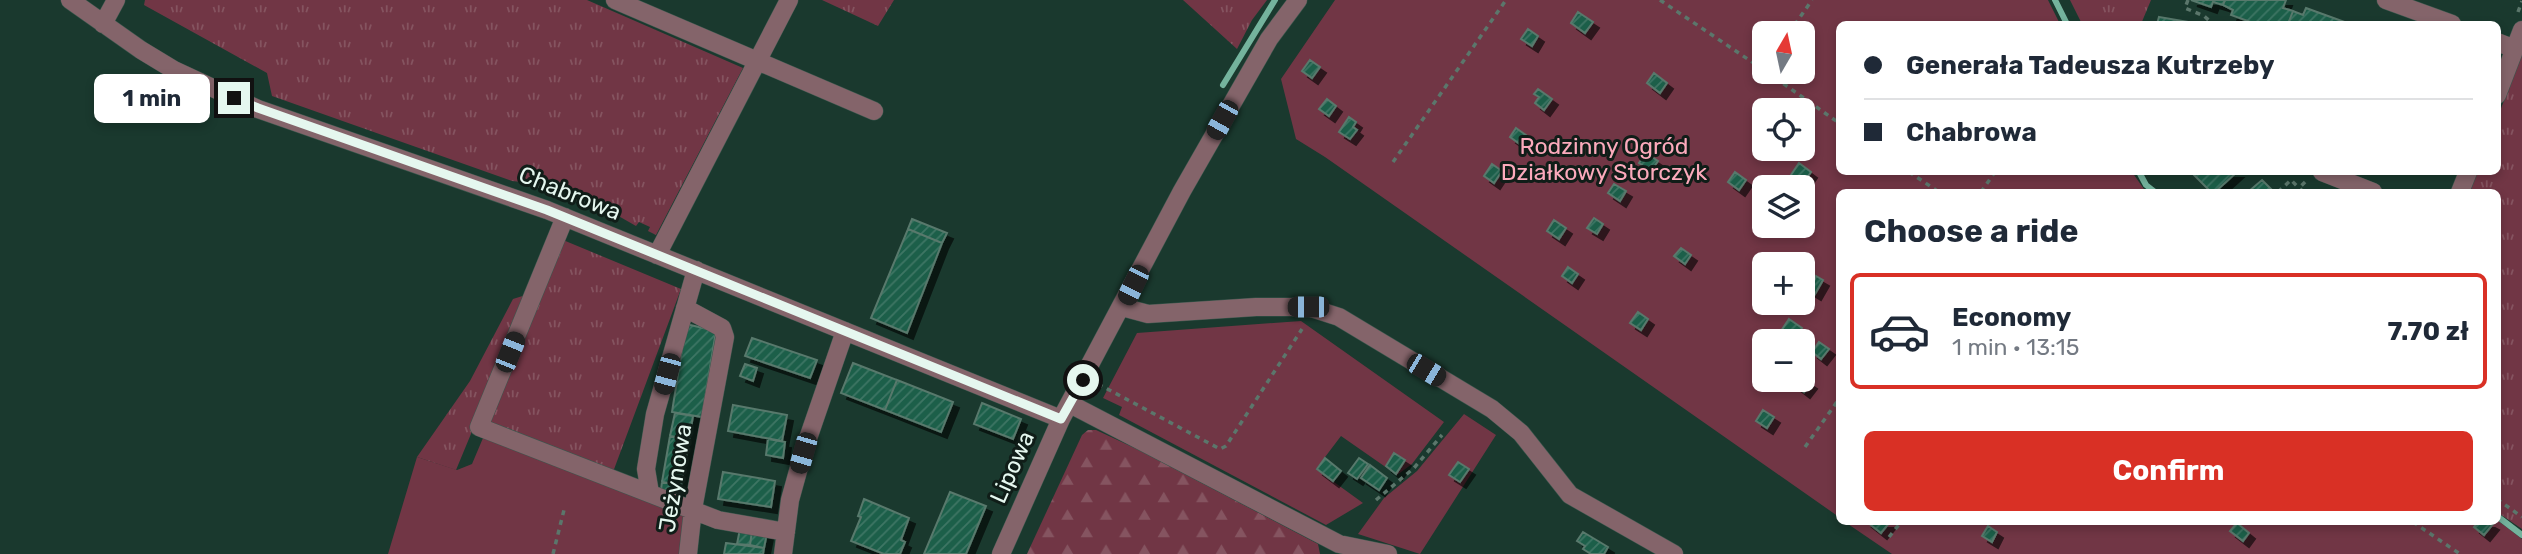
<!DOCTYPE html>
<meta charset="utf-8">
<style>
body{margin:0;font-family:Rubik,sans-serif;background:#f6f6f7;color:#1f2937;height:100vh;display:flex;flex-direction:column;font-size:26px;white-space:nowrap}
*{box-sizing:border-box;margin:0}
p{font-size:23px;color:#747a83}
.icon{flex:none;width:38px;height:38px;fill:none;stroke:currentColor;stroke-width:2;stroke-linecap:round;stroke-linejoin:round}
.map{position:relative;flex:1;overflow:hidden}
.side{position:absolute;left:1836px;top:189px;width:665px;height:336px;display:flex;flex-direction:column;background:#fff;border-radius:10px;box-shadow:0 4px 10px #0003}
.side>*{flex:none}
.guide{position:absolute;left:1836px;top:21px;width:665px;height:154px;border-radius:10px;box-shadow:0 4px 10px #0003;display:grid;align-content:center;height:154px;padding:0 28px;background:#fff}
.needle{width:46px;rotate:9deg}
.controls{position:absolute;left:1752px;top:21px;display:grid;gap:14px}
.controls a{display:grid;place-items:center;width:63px;height:63px;border-radius:10px;background:#fff;box-shadow:0 4px 10px #0003;font-size:35px}
.end{position:absolute;width:32px;height:32px;margin:-16px;border:9px solid #e5f7ef;background:#111;box-shadow:0 0 0 4px #111}
.from{border-radius:50%}
.bubble{position:absolute;height:49px;border-radius:10px;background:#fff;box-shadow:0 4px 10px #0003;font-size:23px;font-weight:700;line-height:49px;text-align:center}
.car{position:absolute;width:21px;height:42px;margin:-21px -10px;border-radius:9px;box-shadow:0 0 5px 2px #0007;background:linear-gradient(#222 24%,#8ab4d8 0 40%,#222 0 76%,#8ab4d8 0 86%,#222 0)}
.guide b{display:flex;align-items:center;gap:24px;height:66px;font-size:26px}
.guide b+b{border-top:2px solid #e0e1e3}
.guide i{width:18px;height:18px;background:#1f2937}
ul{padding:0;list-style:none}
li{display:flex;align-items:center;gap:21px;height:116px;margin:0 14px 10px;padding:0 14px;border:4px solid transparent;border-radius:10px}
li div{flex:1}
li b{display:block;font-size:26px}
li em{font-style:normal;font-weight:700}
li.on{border-color:#d93025}
li>.icon{width:63px;height:63px;stroke-width:1.5}
h2{padding:0 28px;font-size:32px;line-height:84px}
.primary-button{display:flex;gap:14px;margin-top:auto;padding:14px 28px}
.primary-button a{flex:1;height:80px;border-radius:10px;background:#d93025;color:#fff;font-size:28px;font-weight:700;line-height:80px;text-align:center}
.map>svg:first-child{display:block}
.grass{fill:url(#grass-tufts)}
.forest{fill:url(#forest-firs)}
.green{fill:#713645;fill-rule:evenodd}
.lines{fill:none;stroke-linecap:round;stroke-linejoin:round}
.stream{stroke:#74b39d;stroke-width:6}
.building{fill:url(#building-hatch);stroke:#58796c;stroke-width:2;filter:url(#shadow)}
.minor-casing{stroke:#3a574d;stroke-width:19}
.path{stroke:#5b766b;stroke-width:3.5;stroke-dasharray:5 5;stroke-linecap:butt}
.minor{stroke:#84646a;stroke-width:18}
.route{stroke:#e5f7ef;stroke-width:9}
.labels{text-anchor:middle;dominant-baseline:central;stroke-width:6;stroke-linejoin:round;paint-order:stroke}
.park-label{font-size:23px;fill:#fcaabc;stroke:#101d18}
.street-label{font-size:23px;fill:#e5f7ef;stroke:#101d18}
</style>
<div class="map">
<svg width="2522" height="554" viewBox="0 0 2522 554">
<defs>
<pattern id="grass-tufts" width="24" height="20" patternUnits="userSpaceOnUse" patternTransform="scale(1.75)"><rect width="24" height="20" fill="#713645"/><path d="M3 7l-1-3M5 7V3M7 7l1-3M15 17l-1-3M17 17v-4M19 17l1-3" fill="none" stroke="#855460"/></pattern>
<pattern id="forest-firs" width="22" height="20" patternUnits="userSpaceOnUse" patternTransform="scale(1.75)"><rect width="22" height="20" fill="#713645"/><path d="M5 1l3.5 6h-7zM16 11l3.5 6h-7z" fill="#855460"/></pattern>
<pattern id="building-hatch" width="6" height="6" patternUnits="userSpaceOnUse" patternTransform="scale(1.75)"><rect width="6" height="6" fill="#1d5e4a"/><path d="M-1 1l2-2M0 6l6-6M5 7l2-2" fill="none" stroke="#3e7664"/></pattern>
<filter id="shadow"><feDropShadow dx="6" dy="6" stdDeviation="0" flood-color="#0009"/></filter>
</defs>
<rect width="100%" height="100%" fill="#1a392e"/>
<path class="grass" d="M145,0H587L743,68L656,235L648,231L650,227L639,222L636,226L601,206L550,185L512,181L272,96L267,73L144,5Z
M822,0H894L878,26Z
M1183,0H1267L1252,20L1237,49Z
M2070,0H2151L2141,24H2082Z
M2522,53V529L2497,512V192H2470L2477,172H2497V119Z
M563,240L681,289L613,472L485,423Z
M529,294L456,470L417,457L470,381L513,299Z"/>
<path class="forest" d="M1088,430H1096L1139,450L1318,544L1320,554H1027L1082,435Z"/>
<path class="green" d="M1335,0H2048L2060,24H1839V172H2132L2146,192H1839V517L1325,157L1296,139L1281,79ZM1764,33H1802V72H1764ZM1764,110H1802V149H1764ZM1764,187H1802V226H1764ZM1764,264H1802V303H1764ZM1764,341H1802V380H1764Z
M1301,321L1444,422L1412,464L1397,475L1341,436L1316,469L1363,503L1326,525L1119,415L1122,407L1103,398L1137,333Z
M1464,414L1496,435L1420,554L1358,534L1384,498L1417,471Z
M483,438L682,512L687,523L682,554H388L417,457L457,470L472,464Z
M2497,520L2522,539V554H1892L1845,522Z"/>
<g class="lines">
<path class="stream" d="M2055,0L2067,24
M1223,85L1275,0
M2139,172L2146,185L2155,192
M2497,516L2522,535"/>
</g>
<path class="building" d="M2191,0H2225L2223,5L2213,2L2211,7Z
M2225,0H2286L2283,8L2293,11L2288,24H2256L2231,15L2233,10L2223,5Z
M2306,8L2350,24H2288L2293,11L2303,15Z
M1578,12L1593,22L1585,33L1571,23Z
M2159,17L2200,24H2157Z
M1528,29L1538,36L1532,46L1521,39Z
M1310,60L1320,67L1312,78L1302,71Z
M1654,73L1667,83L1660,93L1647,83Z
M1538,89L1552,99L1544,110L1535,103L1539,97L1534,94Z
M1327,99L1336,106L1329,116L1319,109Z
M1349,117L1356,122L1353,127L1357,130L1350,139L1339,132Z
M1516,128L1530,138L1524,147L1510,137Z
M1646,153L1658,161L1651,171L1639,163Z
M1799,163L1811,172L1803,184L1791,175Z
M1492,164L1502,171L1494,183L1484,176Z
M1735,172L1746,180L1739,190L1728,182Z
M2191,172H2237L2215,192H2211Z
M2262,180L2274,192H2248Z
M1614,184L1626,191L1620,201L1608,193Z
M1594,218L1603,224L1597,234L1587,228Z
M912,219L947,233L942,243L908,229Z
M1554,220L1566,228L1559,239L1547,231Z
M908,229L942,243L907,333L871,318Z
M1681,248L1691,255L1685,264L1674,256Z
M1568,267L1578,274L1572,283L1562,276Z
M1816,276L1823,280L1815,294L1805,288L1812,277L1815,279Z
M1638,312L1648,319L1641,330L1630,323Z
M1789,319L1802,328L1794,340L1781,331Z
M686,324L716,331L702,417L672,412Z
M752,338L817,360L810,378L745,356Z
M1819,342L1829,349L1821,359L1812,352Z
M853,363L897,380L885,410L841,393Z
M745,364L757,368L753,381L740,376Z
M1802,377L1811,383L1804,392L1795,385L1799,380H1802Z
M897,380L953,402L941,432L885,410Z
M982,403L1021,419L1013,439L974,424Z
M733,405L787,415L782,441L728,431Z
M1763,410L1774,417L1767,428L1756,421Z
M675,413L693,416L689,439L670,436Z
M670,436L689,439L681,485L662,482Z
M768,439L785,442L783,458L766,455Z
M1394,453L1405,460L1396,474L1386,466Z
M1325,458L1341,471L1333,481L1317,469Z
M1359,458L1368,464L1357,479L1348,473Z
M1458,462L1469,469L1460,482L1449,475Z
M1370,465L1387,478L1379,490L1361,478Z
M723,472L775,481L771,507L718,499Z
M662,482L681,485L680,493L661,490Z
M950,492L986,506L966,554H924Z
M864,499L909,518L901,540L905,542L900,554H884L851,541L861,517L858,516Z
M1867,522H1890L1881,533Z
M2478,522H2489L2493,524L2484,535L2474,527Z
M2237,523L2249,533L2243,541L2230,531Z
M1988,526L1997,532L1992,542L1982,536Z
M740,529L752,531L750,545L737,544Z
M752,531L767,533L764,548L750,545Z
M1583,532L1608,547L1604,554H1591L1583,549L1585,546L1577,541Z
M726,543L764,548L763,554H724Z"/>
<g class="lines">
<g class="minor-casing">
<path id="minor" d="M70,0L141,50L174,70L258,109L547,210L1061,419
M615,0L874,111
M2386,0L2452,24
M103,24L116,0
M2497,42L2515,49
M2497,95L2522,30
M2322,172L2373,192
M2460,192L2468,172
M565,217L479,427L718,520L786,532
M657,255L789,0
M1122,307L1148,314L1256,307H1308L1339,317L1492,409L1521,433L1570,495L1674,554
M685,308L722,328L725,337L693,509L688,554
M1070,404L1339,544L1388,554
M650,493L646,469L655,414L696,270
M783,554L790,500L803,453L845,331
M1001,554L1061,419L1182,191L1269,39L1298,0"/>
</g>
<path class="path" d="M1660,0L1764,70
M2188,0L2185,8L2204,16L2213,24
M2518,12L2522,1
M2251,24L2252,23
M1789,33L1812,0
M1767,72L1839,123
M1393,162L1506,0
M1909,172L1939,192
M537,186L546,187L602,211
M1981,192L1995,172
M2278,192L2291,180L2299,188
M2304,192L2299,188L2306,181
M1098,384L1220,449L1226,446L1302,329
M1805,447L1839,399
M2497,499L2522,517
M1376,500L1414,468L1442,435
M2413,522L2460,554
M1889,537L1901,522
M553,554L565,506"/>
<use href="#minor" class="minor"/>
</g>
<g class="lines">
<path class="route" d="M234,98L258,108L547,210L1061,419L1083,380"/>
</g>
<g class="labels">
<g class="park-label">
<text x="1604" y="146">Rodzinny Ogród<tspan x="1604" dy="26">Działkowy Storczyk</tspan></text>
</g>
<g class="street-label">
<text transform="translate(570 193) rotate(22)">Chabrowa</text>
<text transform="translate(1012 467) rotate(-66)">Lipowa</text>
<text transform="translate(675 478) rotate(-81)">Jeżynowa</text>
</g>
</g>
</svg>
<div class="controls">
<a><svg class="needle" viewBox="-14 -14 28 28"><path d="M0-13l5 13h-10z" fill="#e53935"/><path d="M0 13l5-13h-10z" fill="#747a83"/></svg></a>
<a><svg class="icon" aria-label="locate" viewBox="0 0 24 24"><circle cx="12" cy="12" r="6"/><path d="M12 2v4M12 18v4M2 12h4M18 12h4"/></svg></a>
<a><svg class="icon" aria-label="layers" viewBox="0 0 24 24"><path d="M12 4l9 5-9 5-9-5zM3 14l9 5 9-5"/></svg></a>
<a>+</a>
<a>−</a>
</div>
<i class="end from" style="left:1083px;top:380px"></i>
<i class="end" style="left:234px;top:98px"></i>
<div class="bubble" style="left:94px;top:74px;width:116px">1 min</div>
<i class="car" style="left:1222px;top:120px;rotate:209deg"></i>
<i class="car" style="left:1133px;top:285px;rotate:206deg"></i>
<i class="car" style="left:1308px;top:307px;rotate:270deg"></i>
<i class="car" style="left:510px;top:352px;rotate:22deg"></i>
<i class="car" style="left:1426px;top:370px;rotate:121deg"></i>
<i class="car" style="left:667px;top:374px;rotate:195deg"></i>
<i class="car" style="left:803px;top:453px;rotate:196deg"></i>
<div class="guide">
<b><i class="from"></i>Generała Tadeusza Kutrzeby</b>
<b><i></i>Chabrowa</b>
</div>
<section class="side">
<h2>Choose a ride</h2>
<ul>
<li class="on"><svg class="icon" aria-label="car" viewBox="0 0 24 24"><path d="M5 17H2v-5l4-1 3-4h7l3 4 3 1v5h-3M9 17h6M6 11h13"/><circle cx="7" cy="17" r="2"/><circle cx="17" cy="17" r="2"/></svg><div><b>Economy</b><p>1 min · 13:15</p></div><em>7.70 zł</em></li>
</ul>
<div class="primary-button"><a>Confirm</a></div>
</section>
</div>
